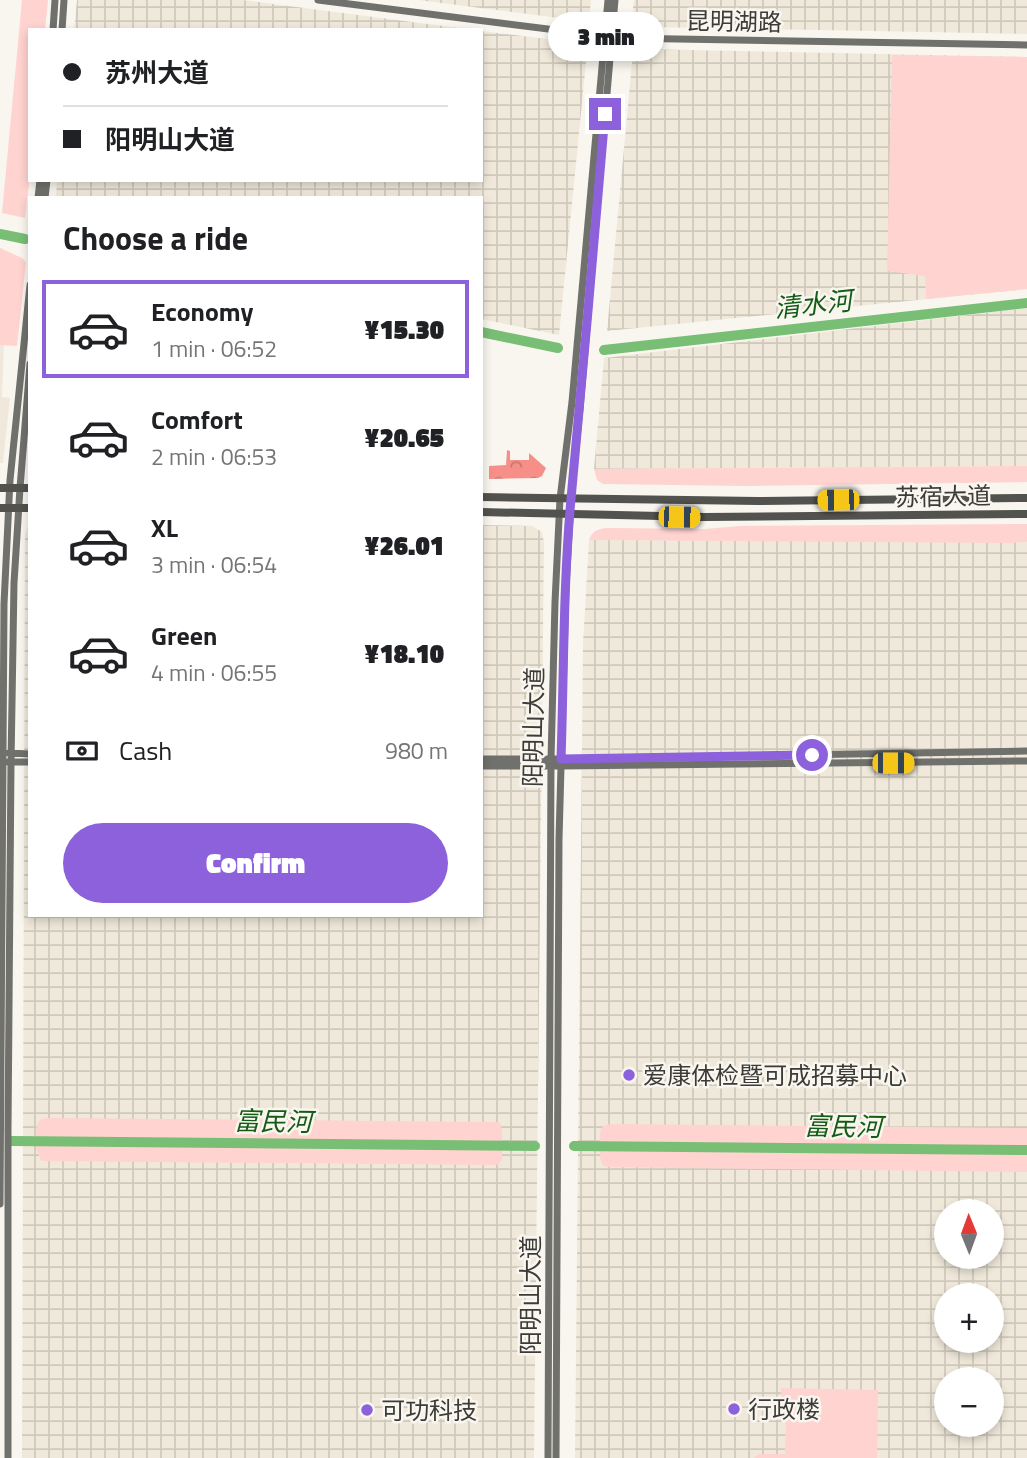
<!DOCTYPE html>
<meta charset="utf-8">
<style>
body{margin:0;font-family:"Titillium Web","Noto Sans SC",sans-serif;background:#f2f2f2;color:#202124;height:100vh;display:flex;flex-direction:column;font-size:26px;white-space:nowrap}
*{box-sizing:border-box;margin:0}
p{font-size:23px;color:#757577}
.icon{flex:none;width:38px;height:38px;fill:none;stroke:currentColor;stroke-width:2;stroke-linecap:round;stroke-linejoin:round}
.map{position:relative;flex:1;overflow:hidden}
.panel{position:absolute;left:28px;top:196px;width:455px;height:721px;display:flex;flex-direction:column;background:#fff;border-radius:0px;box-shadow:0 4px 10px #0003}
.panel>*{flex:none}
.guide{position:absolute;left:28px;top:28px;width:455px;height:154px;border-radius:0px;box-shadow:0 4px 10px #0003;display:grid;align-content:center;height:154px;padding:0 35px;background:#fff}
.needle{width:46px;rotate:359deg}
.buttons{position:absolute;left:934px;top:1199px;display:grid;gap:14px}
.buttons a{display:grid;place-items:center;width:70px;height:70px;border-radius:50%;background:#fff;box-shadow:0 4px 10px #0003;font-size:35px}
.end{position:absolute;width:32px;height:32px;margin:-16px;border:9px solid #8c61db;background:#fff;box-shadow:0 0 0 4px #fff}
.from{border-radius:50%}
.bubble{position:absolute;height:49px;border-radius:24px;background:#fff;box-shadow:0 4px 10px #0003;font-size:23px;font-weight:800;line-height:49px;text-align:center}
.car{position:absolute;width:21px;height:42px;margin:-21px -10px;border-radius:9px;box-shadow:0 0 5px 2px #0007;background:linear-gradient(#f5c518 24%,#345 0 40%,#f5c518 0 76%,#345 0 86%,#f5c518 0)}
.guide b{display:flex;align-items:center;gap:24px;height:66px;font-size:26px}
.guide b+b{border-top:2px solid #e0e0e0}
.guide i{width:18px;height:18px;background:#202124}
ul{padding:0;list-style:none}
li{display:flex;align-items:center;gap:21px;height:98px;margin:0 14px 10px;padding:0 21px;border:4px solid transparent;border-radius:0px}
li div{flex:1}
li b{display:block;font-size:26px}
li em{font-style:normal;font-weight:800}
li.on{border-color:#8c61db}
li>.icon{width:63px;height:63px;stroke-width:1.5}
h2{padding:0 35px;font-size:32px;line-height:84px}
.pay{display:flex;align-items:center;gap:18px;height:77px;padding:0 35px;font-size:26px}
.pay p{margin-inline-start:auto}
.cta{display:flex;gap:14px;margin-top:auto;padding:14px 35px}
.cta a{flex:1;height:80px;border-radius:42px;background:#8c61db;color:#fff;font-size:28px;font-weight:800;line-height:80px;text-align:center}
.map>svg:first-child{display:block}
.built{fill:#f0e9db}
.industrial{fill:url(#industrial-grid);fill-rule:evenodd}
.grass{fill:#ffd3cf}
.forest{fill:url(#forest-crowns)}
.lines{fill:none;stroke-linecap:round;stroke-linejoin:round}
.river{stroke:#78be75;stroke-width:10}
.secondary{stroke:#70716d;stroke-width:7}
.primary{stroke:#52534e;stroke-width:8}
.route{stroke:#8c61db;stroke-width:9}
.poi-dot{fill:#8c61db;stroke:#f9f6ef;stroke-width:2.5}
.labels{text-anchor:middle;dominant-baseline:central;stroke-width:5;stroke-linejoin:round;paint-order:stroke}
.street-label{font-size:24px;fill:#3c3b38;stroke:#f9f6ef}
.poi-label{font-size:24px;fill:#3c3b38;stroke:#f9f6ef;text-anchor:start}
.water-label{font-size:26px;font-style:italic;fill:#145c15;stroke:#f9f6ef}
</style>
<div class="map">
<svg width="1027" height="1458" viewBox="0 0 1027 1458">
<defs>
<pattern id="industrial-grid" width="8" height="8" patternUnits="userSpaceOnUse" patternTransform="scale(1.75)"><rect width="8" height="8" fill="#f0e9db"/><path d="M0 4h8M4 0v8" fill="none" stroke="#cfc9bd"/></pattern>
<pattern id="forest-crowns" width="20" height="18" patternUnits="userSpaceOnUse" patternTransform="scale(1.75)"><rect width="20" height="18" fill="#f58f87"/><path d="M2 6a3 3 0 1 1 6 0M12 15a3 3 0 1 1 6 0" fill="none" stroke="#c8766f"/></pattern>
</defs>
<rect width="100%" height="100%" fill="#f9f6ef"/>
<path class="built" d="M0,345H4L2,397L10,398L3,463H0Z"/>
<path class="industrial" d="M77,0H243L474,30H74Z
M418,0H591L589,17L583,21Z
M634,0H1027V34L648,27L635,19L633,7Z
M481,31L573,42L585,46L587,52L559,335L481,319V198H56L57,180H481Z
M638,49L1027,57V289L607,331L633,52Z
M1027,308V466L594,469L604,358Z
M30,522V915H481V525L532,526L542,532L544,543L534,1458H22L25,534Z
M589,540L1027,542V1458H575L583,644ZM947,1211H992V1256H947ZM947,1295H992V1340H947ZM947,1379H992V1424H947Z"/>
<path class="grass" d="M22,0H48L45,30H30V174L25,218L2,213Z
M892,55L1027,57V289L926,299L925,276L887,271Z
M0,248L22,258L26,262L17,346L0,345Z
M1027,466V482L745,486L603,484L597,480L594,469Z
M1027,524V542L1009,543L589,540C593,529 601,528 611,528L705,529L740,526Z
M45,1118L500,1122L502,1131V1160L499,1164L495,1165L42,1161C34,1151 34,1132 39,1120Z
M611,1124L1027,1128V1172L606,1167C605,1166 603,1165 602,1164C599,1160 599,1133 601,1129C604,1124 606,1125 611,1124Z
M781,1388L878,1390L877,1458H754L759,1454H785L786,1400H781Z"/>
<path class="forest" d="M507,450L510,451V460H529V453L546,468L542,476L538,478L489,479V466L506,465Z"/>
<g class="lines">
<path class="river" d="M0,234L25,239
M481,332L558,348
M604,350L1027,303
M12,1141L535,1146
M574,1146L1027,1150"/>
<path class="secondary" d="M318,0L620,38L1027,45
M53,30L55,0
M62,30L64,0
M38,198L40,180
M45,198L47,180
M9,753L30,754
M481,759H561L1027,751
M8,762H30
M481,766H561L1027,761
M0,1204L4,604L10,480L30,285
M8,1458V1130L11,762L14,583L20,488L30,364
M548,1458L551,759L555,602L560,499L572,402L608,0
M556,1458L559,839L566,587L571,499L580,409L615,0"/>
<path class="primary" d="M0,488H30
M481,497L758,501L1027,498
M0,508H30
M481,512L704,517L1027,514"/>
</g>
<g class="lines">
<path class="route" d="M605,114C594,242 583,371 571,499C563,586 564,673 561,759L812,755"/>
</g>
<g class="poi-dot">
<circle cx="629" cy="1075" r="7"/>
<circle cx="734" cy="1409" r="7"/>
<circle cx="367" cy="1410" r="7"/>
</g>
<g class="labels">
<g class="street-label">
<text transform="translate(734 21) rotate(1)">昆明湖路</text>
<text transform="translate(943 496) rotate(-1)">苏宿大道</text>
<text transform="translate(533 727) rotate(-89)">阳明山大道</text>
<text transform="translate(530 1295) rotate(-90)">阳明山大道</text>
</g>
<g class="poi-label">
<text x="643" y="1075">爱康体检暨可成招募中心</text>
<text x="748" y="1409">行政楼</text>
<text x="381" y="1410">可功科技</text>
</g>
<g class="water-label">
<text transform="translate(813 304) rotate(-6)">清水河</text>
<text transform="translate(273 1121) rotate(1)">富民河</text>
<text transform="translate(843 1126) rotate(1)">富民河</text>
</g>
</g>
</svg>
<div class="buttons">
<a><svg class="needle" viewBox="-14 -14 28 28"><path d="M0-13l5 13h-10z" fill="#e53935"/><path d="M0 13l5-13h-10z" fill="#757577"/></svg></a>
<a>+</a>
<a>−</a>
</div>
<i class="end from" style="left:812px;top:755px"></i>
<i class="end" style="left:605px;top:114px"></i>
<div class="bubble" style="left:548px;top:12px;width:116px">3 min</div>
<i class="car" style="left:838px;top:500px;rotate:269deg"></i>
<i class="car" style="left:679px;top:517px;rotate:91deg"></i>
<i class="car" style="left:893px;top:763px;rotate:90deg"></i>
<div class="guide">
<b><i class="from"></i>苏州大道</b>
<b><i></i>阳明山大道</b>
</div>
<section class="panel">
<h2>Choose a ride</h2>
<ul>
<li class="on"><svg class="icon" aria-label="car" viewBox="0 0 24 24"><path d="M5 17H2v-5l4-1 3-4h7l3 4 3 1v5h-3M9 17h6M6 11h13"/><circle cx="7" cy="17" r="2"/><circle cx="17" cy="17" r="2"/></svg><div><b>Economy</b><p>1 min · 06:52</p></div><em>¥15.30</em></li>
<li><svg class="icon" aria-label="car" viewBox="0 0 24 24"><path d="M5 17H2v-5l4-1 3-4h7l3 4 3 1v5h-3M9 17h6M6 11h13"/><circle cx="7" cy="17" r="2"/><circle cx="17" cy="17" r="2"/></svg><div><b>Comfort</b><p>2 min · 06:53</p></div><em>¥20.65</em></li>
<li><svg class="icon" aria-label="car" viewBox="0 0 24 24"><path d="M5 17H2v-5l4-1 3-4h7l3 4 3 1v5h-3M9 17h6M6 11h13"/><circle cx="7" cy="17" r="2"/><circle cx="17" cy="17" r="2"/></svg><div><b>XL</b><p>3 min · 06:54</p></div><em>¥26.01</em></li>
<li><svg class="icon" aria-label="car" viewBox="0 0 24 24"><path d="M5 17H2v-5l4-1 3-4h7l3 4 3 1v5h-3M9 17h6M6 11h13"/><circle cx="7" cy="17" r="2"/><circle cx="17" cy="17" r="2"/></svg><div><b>Green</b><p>4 min · 06:55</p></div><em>¥18.10</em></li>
</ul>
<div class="pay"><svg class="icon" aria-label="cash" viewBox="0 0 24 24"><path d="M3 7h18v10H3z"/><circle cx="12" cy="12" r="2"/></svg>Cash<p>980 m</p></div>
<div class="cta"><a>Confirm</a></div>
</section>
</div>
